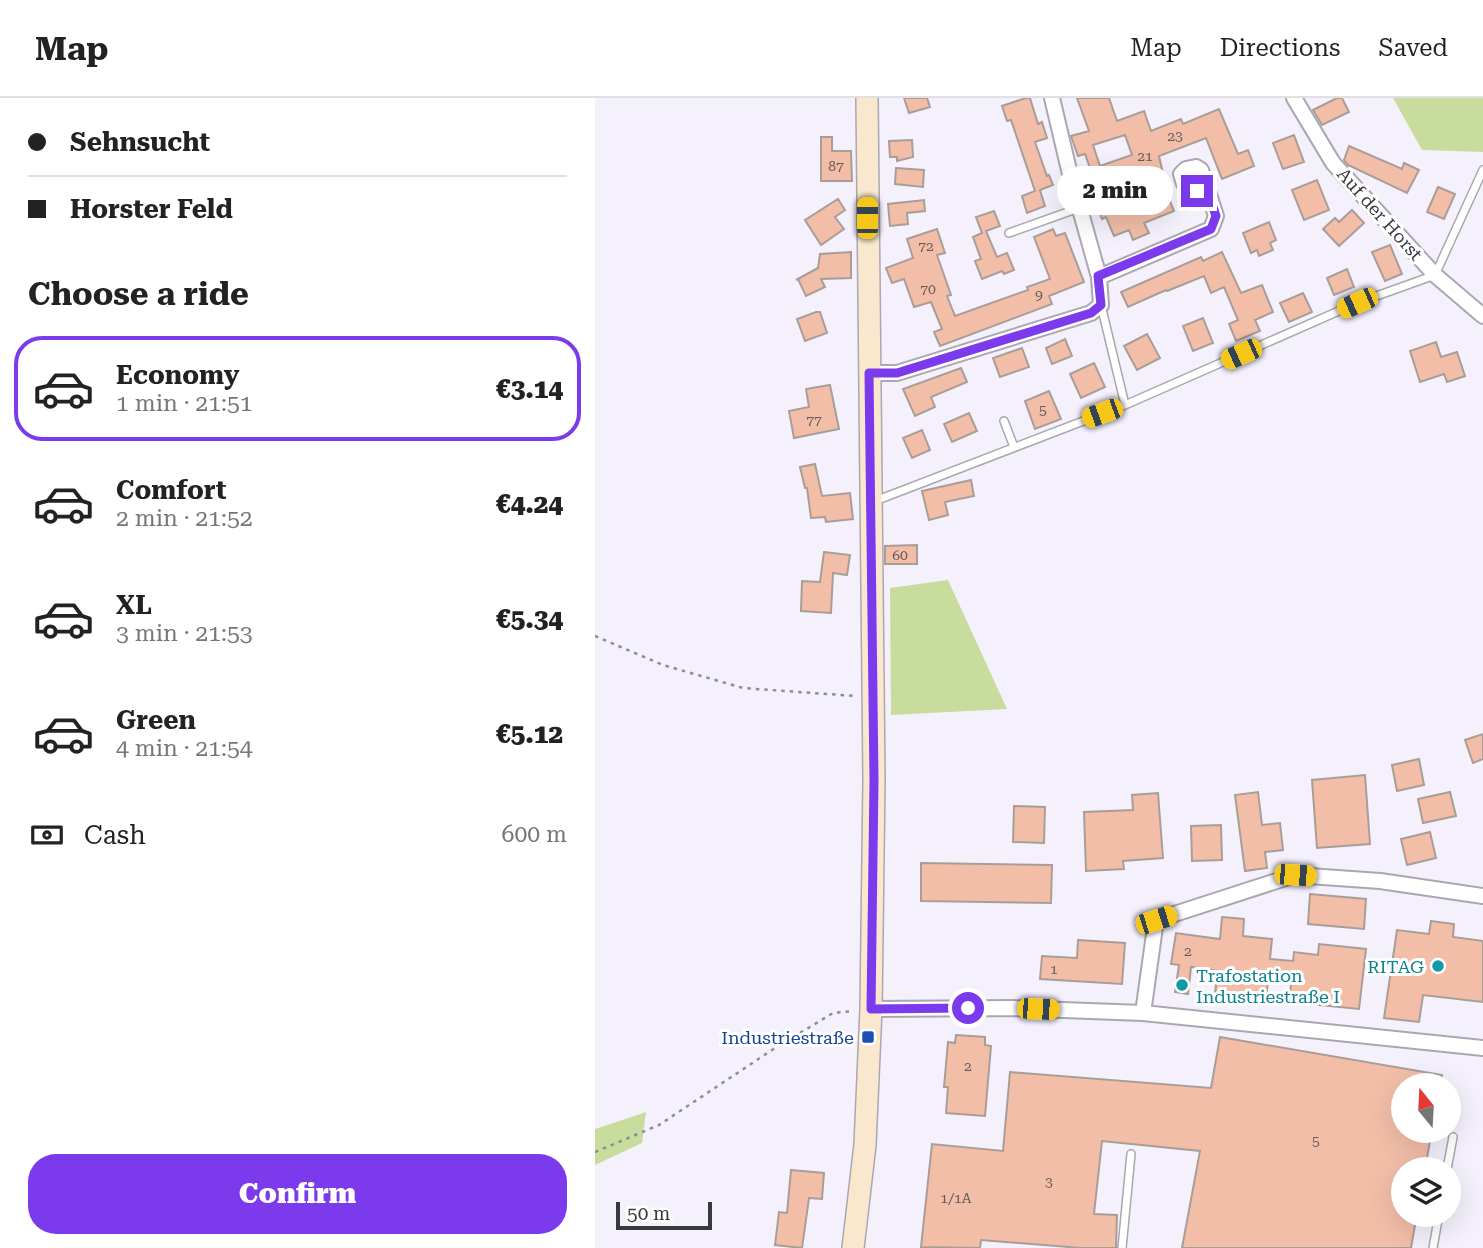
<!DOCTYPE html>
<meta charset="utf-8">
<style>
body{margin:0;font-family:"Roboto Serif",serif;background:#f2f2f2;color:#222;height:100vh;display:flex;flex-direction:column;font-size:26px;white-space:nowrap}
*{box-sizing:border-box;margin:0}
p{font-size:23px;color:#767676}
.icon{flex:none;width:38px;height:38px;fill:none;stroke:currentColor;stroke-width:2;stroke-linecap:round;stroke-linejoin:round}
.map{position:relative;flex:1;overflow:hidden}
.drawer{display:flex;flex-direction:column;background:#fff;width:595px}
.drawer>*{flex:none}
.guide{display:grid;align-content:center;height:154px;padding:0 28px;background:#fff}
.needle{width:46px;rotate:342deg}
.tools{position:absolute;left:796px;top:975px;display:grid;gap:14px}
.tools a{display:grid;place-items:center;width:70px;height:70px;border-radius:50%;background:#fff;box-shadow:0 7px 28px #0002;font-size:35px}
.scale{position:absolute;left:21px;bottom:18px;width:96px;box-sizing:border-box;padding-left:7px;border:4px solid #39383d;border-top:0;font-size:19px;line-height:24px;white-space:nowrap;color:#39383d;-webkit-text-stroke:5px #fff;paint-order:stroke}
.end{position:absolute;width:32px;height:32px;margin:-16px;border:9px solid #7c3aed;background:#fff;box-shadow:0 0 0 4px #fff}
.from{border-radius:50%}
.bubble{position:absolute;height:49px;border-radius:24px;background:#fff;box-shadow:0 7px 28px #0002;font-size:23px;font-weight:800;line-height:49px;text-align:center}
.car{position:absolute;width:21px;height:42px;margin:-21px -10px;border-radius:9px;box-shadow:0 0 5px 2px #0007;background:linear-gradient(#f5c518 24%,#345 0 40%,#f5c518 0 76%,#345 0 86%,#f5c518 0)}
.guide b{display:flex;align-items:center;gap:24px;height:66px;font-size:26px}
.guide b+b{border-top:2px solid #e0e0e0}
.guide i{width:18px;height:18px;background:#222}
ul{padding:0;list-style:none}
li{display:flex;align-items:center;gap:21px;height:105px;margin:0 14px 10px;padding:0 14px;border:4px solid transparent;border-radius:28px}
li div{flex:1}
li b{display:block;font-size:26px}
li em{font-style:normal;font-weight:800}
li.current{border-color:#7c3aed}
li>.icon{width:63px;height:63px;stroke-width:1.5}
h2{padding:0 28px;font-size:32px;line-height:84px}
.pay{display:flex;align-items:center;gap:18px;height:77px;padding:0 28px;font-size:26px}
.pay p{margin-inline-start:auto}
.cta{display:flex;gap:14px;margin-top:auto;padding:14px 28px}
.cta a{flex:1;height:80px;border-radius:28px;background:#7c3aed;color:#fff;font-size:28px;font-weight:800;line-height:80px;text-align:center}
header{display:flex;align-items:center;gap:42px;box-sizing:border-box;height:98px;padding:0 35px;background:#fff;border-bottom:2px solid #e0e0e0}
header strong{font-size:33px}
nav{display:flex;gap:38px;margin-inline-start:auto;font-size:24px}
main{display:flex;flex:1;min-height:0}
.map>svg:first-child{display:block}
.green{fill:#c8dc9e}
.building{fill:#f3bea8;stroke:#a99d98;stroke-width:2;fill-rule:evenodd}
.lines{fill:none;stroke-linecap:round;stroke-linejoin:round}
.lane-casing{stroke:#aaa7b2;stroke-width:10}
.street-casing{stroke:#aaa7b2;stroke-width:18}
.secondary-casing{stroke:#aaa7b2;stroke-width:24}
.path{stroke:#8d8b94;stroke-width:2.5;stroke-dasharray:3.5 5;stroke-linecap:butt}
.lane{stroke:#fff;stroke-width:7}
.street{stroke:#fff;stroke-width:14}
.secondary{stroke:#fae8ce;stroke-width:21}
.route{stroke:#7c3aed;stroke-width:9}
.culture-dot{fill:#0f9aa8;stroke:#fff;stroke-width:2.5}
.transit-dot{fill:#1a4fb4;stroke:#fff;stroke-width:2.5}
.labels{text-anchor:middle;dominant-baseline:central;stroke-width:6;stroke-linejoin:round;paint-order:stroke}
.number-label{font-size:14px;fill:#685a58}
.street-label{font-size:18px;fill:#39383d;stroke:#fff}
.culture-label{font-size:18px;fill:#0d838f;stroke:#fff;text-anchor:end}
.transit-label{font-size:18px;fill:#164399;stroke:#fff;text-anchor:end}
</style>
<header>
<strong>Map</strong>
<nav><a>Map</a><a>Directions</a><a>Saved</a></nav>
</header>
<main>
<section class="drawer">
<div class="guide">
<b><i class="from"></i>Sehnsucht</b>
<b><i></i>Horster Feld</b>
</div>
<h2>Choose a ride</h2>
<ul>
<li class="current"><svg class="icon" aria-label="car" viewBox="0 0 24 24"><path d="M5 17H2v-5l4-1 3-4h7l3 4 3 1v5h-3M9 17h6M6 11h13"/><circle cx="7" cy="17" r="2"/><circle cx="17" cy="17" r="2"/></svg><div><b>Economy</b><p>1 min · 21:51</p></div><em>€3.14</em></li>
<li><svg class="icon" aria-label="car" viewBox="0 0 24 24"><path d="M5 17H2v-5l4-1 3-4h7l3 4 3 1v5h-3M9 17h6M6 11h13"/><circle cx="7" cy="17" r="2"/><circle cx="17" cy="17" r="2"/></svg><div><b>Comfort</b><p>2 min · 21:52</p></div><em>€4.24</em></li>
<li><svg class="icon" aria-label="car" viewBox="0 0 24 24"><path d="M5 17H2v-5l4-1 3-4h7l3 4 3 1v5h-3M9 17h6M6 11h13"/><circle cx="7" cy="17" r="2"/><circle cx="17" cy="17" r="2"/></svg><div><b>XL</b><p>3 min · 21:53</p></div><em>€5.34</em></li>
<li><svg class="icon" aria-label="car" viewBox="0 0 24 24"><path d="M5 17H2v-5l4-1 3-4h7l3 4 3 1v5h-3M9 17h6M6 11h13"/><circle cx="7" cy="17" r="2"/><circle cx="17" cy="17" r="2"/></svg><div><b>Green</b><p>4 min · 21:54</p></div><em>€5.12</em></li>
</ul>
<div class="pay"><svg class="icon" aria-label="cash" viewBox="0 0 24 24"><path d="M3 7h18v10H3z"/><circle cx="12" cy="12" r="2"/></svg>Cash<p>600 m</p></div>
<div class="cta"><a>Confirm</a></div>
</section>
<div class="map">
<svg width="888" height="1150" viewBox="0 0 888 1150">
<rect width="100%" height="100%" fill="#f4f1fd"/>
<path class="green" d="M798,0H888V54L827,52Z
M353,482L412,611L296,617L295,490Z
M51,1014L47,1045L0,1067V1031Z"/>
<path class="building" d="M309,0H332L335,9L314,15Z
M431,0H435L443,26L447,24L452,40L440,44L452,78L454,77L458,87L445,92L450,108L432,115L427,98L440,93L416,22L412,23L407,8Z
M482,0H514L522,23L549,13L556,33L586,21L588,26L624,11L643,56L653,52L659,68L627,81L611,40L564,58L569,80L566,81L579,113L549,125L554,135L538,142L534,132L519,138L511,119L507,121L501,106L514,101L519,114L551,101L550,98L559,95L551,73L544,76L543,73L510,84L511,90L503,93L490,56L483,58L476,38L494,33ZM530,37L537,57L505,68L498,47Z
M742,0H747L754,14L727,27L718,12Z
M699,37L709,64L688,71L678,45Z
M226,39H237V53H256L257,83H226Z
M317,42L318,59L302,63V59H295L294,43Z
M754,48L807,71L809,65L824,72L812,95L753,67L749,62Z
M301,70L329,72L328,89L300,86Z
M722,82L734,112L709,122L697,92Z
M843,89L860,96L849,121L832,114Z
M243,101L250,112L240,119L249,131L226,147L210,122Z
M329,102L330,113L312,115L313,126L295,128L293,106Z
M757,112L769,125L744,148L728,131L740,120L744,124Z
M399,113L405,128L391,133L402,159L412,155L419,172L409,176L407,173L387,181L380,163L386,161L378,139L387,135L381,119Z
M674,124L681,142L675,145L678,152L664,158L662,152L656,155L648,135Z
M342,131L350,155L342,157L356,197L352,198L360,218L433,192L432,189L455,181L439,139L458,131L461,138L470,135L489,184L454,198L457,206L345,248L339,234L347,231L336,204L319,209L309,181L297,185L291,170L318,160L312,141Z
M795,147L807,176L790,183L777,154Z
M256,154V180L226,181L230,189L211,198L203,181L201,182L223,170L225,156Z
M627,154L646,195L667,187L678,214L660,222L665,233L641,243L634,226L643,222L629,189L616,195L609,178L572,193L571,192L533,209L526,194L606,159L608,163Z
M752,171L759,189L739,197L732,180Z
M708,195L717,214L694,224L685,205Z
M221,214H225L232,235L210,243L202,221Z
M608,220L618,245L598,253L588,228Z
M552,236L565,260L542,272L529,248Z
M470,241L477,258L457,266L451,250Z
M841,244L846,259L862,254L870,278L852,284L849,276L825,284L815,253Z
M427,250L434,269L405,279L398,260Z
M499,265L510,289L486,300L475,276Z
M366,270L372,284L336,299L340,309L320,318L308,291Z
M235,287L244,331L199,340L194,313L214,309L211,291Z
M454,293L466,321L440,331L430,303Z
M374,315L382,333L357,344L349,326Z
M327,332L335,352L317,360L308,340Z
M220,366L227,398L255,395L258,421L231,424L230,419L216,420L212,390H210L205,369Z
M376,382L379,398L350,404L353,417L334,422L327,393Z
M322,447V466H290V448Z
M229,454L255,457L252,477L238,475L236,515L206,513L207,483L225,484Z
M888,636V661L878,665L870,642Z
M824,661L829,687L802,693L797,667Z
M770,677L775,746L722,750L717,682Z
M663,694L667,727L685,725L688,752L670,754L672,770L650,773L640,697Z
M855,694L861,718L828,725L823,701Z
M563,695L568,760L528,763L529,771L491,773L489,714L538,712L537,697Z
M419,708L450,709L449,745L418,744Z
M626,727L627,762L597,763L596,728Z
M835,734L841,760L812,767L806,741Z
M326,765L457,767L456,805L326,803Z
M715,796L771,801L769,831L713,826Z
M627,819L649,821L648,838L677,841L675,861L698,863L699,854L723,857L724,846L771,851L764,911L694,904L697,877L674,874L671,902L620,897L622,873L596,869L593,896L580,894L584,867L576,866L581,835L625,841Z
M836,823L859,826L858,839L888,843V904L828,897L824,924L789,920L802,832L834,836Z
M483,842L530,845L527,886L445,881L447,858L482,860Z
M361,937L390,939V947L396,948L390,1018L351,1015L353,989H349L353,944L360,945Z
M625,939L847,977L845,987H808V1032H837L830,1071H808V1116H822L816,1150H587L605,1053L507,1043L499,1116L522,1117L521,1150H486L386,1142L385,1150L326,1149L337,1046L408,1053L415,974L616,990Z
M196,1072L229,1075L227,1101L214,1100L207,1150L180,1147L184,1114L192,1115Z"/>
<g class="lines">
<g class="lane-casing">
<path id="lane" d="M414,135L484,110
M506,207L530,307
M409,323L419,349
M280,403L530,307L762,205L840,177L888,72
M852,1071L858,1039
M527,1150L536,1056
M838,1150L844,1116"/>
</g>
<g class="street-casing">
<path id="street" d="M699,0L738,65L840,177L888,218
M504,179L616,131L621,118L606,72L601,69L591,71L586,76L589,86L615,100
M274,275H302L496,215L506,207L504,179L474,72L457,0
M276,911L417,910L548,915L888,950
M548,915L561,822L700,777L785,783L888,798"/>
</g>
<g class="secondary-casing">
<path id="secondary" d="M258,1150L270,1047L276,911L279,682L272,0"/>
</g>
<path class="path" d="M0,538L68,567L148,590L260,598
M0,1054L64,1027L177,952L238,915L259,913"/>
<use href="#lane" class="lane"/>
<use href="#street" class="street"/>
<use href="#secondary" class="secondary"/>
</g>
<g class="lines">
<path class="route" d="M373,910L276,911L279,682L274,275H302L496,215L506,207L503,178L616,131L621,118L615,100L602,93"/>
</g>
<g class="culture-dot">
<circle cx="843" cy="868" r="7"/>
<circle cx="587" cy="887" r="7"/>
</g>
<rect class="transit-dot" x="266" y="932" width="14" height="14" rx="3.5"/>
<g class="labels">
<g class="number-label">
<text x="580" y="38">23</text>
<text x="550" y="58">21</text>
<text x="241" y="68">87</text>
<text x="331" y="148">72</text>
<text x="333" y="191">70</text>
<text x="444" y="197">9</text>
<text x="448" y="312">5</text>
<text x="219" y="322">77</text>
<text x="305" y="457">60</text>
<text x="593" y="853">2</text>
<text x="459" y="871">1</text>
<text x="373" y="968">2</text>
<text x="721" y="1043">5</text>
<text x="454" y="1084">3</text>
<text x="361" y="1100">1/1A</text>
</g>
<g class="street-label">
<text transform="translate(785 116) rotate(48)">Auf der Horst</text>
</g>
<g class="culture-label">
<text x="829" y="868">RITAG</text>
<text x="601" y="877" text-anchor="start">Trafostation<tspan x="601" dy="21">Industriestraße I</tspan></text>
</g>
<g class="transit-label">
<text x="259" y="939">Industriestraße</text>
</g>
</g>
</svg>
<div class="tools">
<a><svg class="needle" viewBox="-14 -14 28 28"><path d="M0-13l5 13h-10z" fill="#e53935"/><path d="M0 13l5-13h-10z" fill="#767676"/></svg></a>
<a><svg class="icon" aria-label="layers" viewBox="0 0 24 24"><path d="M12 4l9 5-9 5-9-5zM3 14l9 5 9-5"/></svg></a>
</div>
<div class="scale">50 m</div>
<i class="end from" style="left:373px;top:910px"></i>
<i class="end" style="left:602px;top:93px"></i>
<div class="bubble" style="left:462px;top:68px;width:116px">2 min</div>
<i class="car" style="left:272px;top:120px;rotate:0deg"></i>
<i class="car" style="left:762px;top:205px;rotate:246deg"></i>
<i class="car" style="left:646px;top:256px;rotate:246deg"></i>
<i class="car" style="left:507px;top:315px;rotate:250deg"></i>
<i class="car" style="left:700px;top:777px;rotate:94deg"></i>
<i class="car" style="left:561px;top:822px;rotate:72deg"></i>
<i class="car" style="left:443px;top:911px;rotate:92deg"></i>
</div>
</main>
